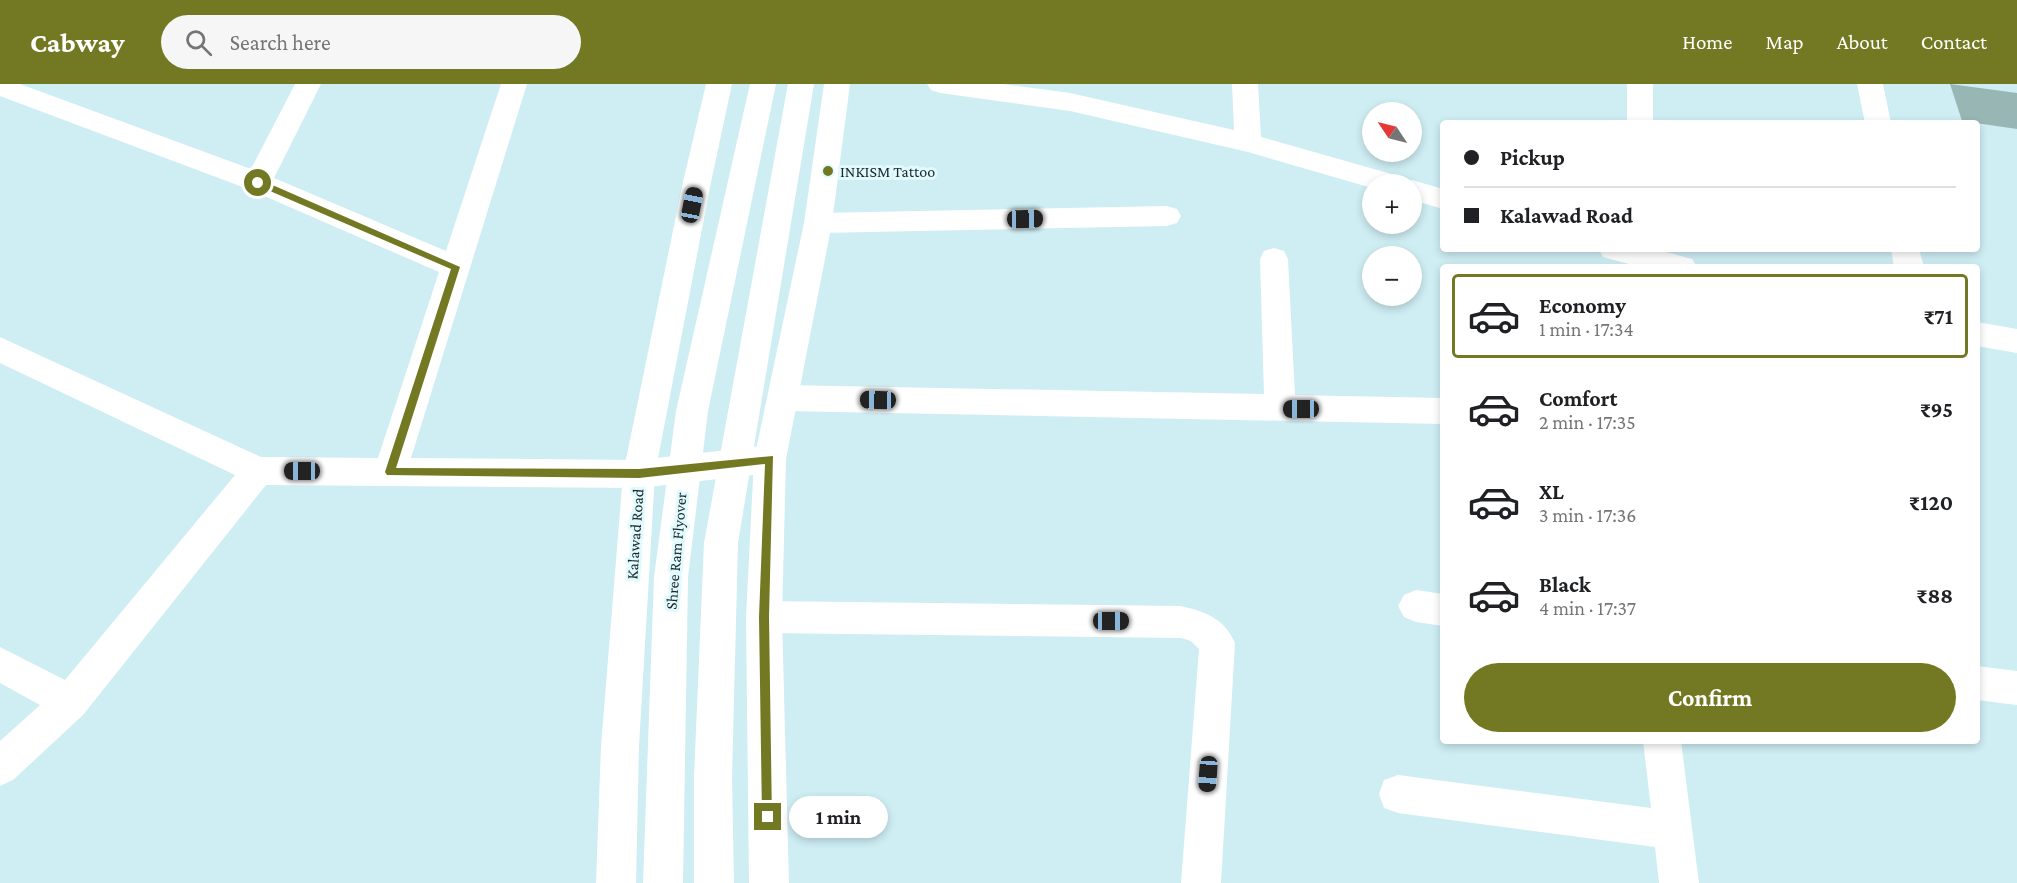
<!DOCTYPE html>
<meta charset="utf-8">
<style>
body{margin:0;font-family:"Crimson Pro",serif;background:#f6f6f6;color:#202124;height:100vh;display:flex;flex-direction:column;font-size:22px;white-space:nowrap}
*{box-sizing:border-box;margin:0}
p{font-size:20px;color:#757577}
.icon{flex:none;width:33px;height:33px;fill:none;stroke:currentColor;stroke-width:2;stroke-linecap:round;stroke-linejoin:round}
.map{position:relative;flex:1;overflow:hidden}
.side{position:absolute;left:1440px;top:180px;width:540px;height:480px;display:flex;flex-direction:column;background:#fff;border-radius:6px;box-shadow:0 3px 9px #0003}
.side>*{flex:none}
.banner{position:absolute;left:1440px;top:36px;width:540px;height:132px;border-radius:6px;box-shadow:0 3px 9px #0003;display:grid;align-content:center;height:132px;padding:0 24px;background:#fff}
.needle{width:39px;rotate:305deg}
.fabs{position:absolute;left:1362px;top:18px;display:grid;gap:12px}
.fabs a{display:grid;place-items:center;width:60px;height:60px;border-radius:50%;background:#fff;box-shadow:0 3px 9px #0003;font-size:30px}
.end{position:absolute;width:27px;height:27px;margin:-14px;border:8px solid #737922;background:#fff;box-shadow:0 0 0 3px #fff}
.from{border-radius:50%}
.bubble{position:absolute;height:42px;border-radius:21px;background:#fff;box-shadow:0 3px 9px #0003;font-size:20px;font-weight:700;line-height:42px;text-align:center}
.car{position:absolute;width:18px;height:36px;margin:-18px -9px;border-radius:8px;box-shadow:0 0 4px 2px #0007;background:linear-gradient(#222 24%,#8ab4d8 0 40%,#222 0 76%,#8ab4d8 0 86%,#222 0)}
.banner b{display:flex;align-items:center;gap:21px;height:57px;font-size:22px}
.banner b+b{border-top:2px solid #e0e0e0}
.banner i{width:15px;height:15px;background:#202124}
ul{padding:10px 0 0;list-style:none}
li{display:flex;align-items:center;gap:18px;height:84px;margin:0 12px 9px;padding:0 12px;border:3px solid transparent;border-radius:6px}
li div{flex:1}
li b{display:block;font-size:22px}
li em{font-style:normal;font-weight:700}
li.on{border-color:#737922}
li>.icon{width:54px;height:54px;stroke-width:1.5}
.button{display:flex;gap:12px;margin-top:auto;padding:12px 24px}
.button a{flex:1;height:69px;border-radius:36px;background:#737922;color:#fff;font-size:24px;font-weight:700;line-height:69px;text-align:center}
header{display:flex;align-items:center;gap:36px;box-sizing:border-box;height:84px;padding:0 30px;background:#737922;color:#fff}
header strong{font-size:28px}
nav{display:flex;gap:33px;margin-inline-start:auto;font-size:21px}
.search{width:420px;height:54px;background:#f6f6f6;display:flex;align-items:center;gap:15px;box-sizing:border-box;padding:0 21px;border-radius:33px;color:#757577;font-size:22px}
.map>svg:first-child{display:block}
.building{fill:#98b7b4}
.lines{fill:none;stroke-linecap:round;stroke-linejoin:round}
.street{fill:#fff;fill-rule:evenodd}
.secondary{fill:#fff;fill-rule:evenodd}
.primary{fill:#fff;fill-rule:evenodd}
.route{fill:#737922}
.poi-dot{fill:#737922;stroke:#e1fafe;stroke-width:2}
.labels{text-anchor:middle;dominant-baseline:central;stroke-width:6;stroke-linejoin:round;paint-order:stroke}
.poi-label{font-size:16px;fill:#1c282a;stroke:#e1fafe;text-anchor:start}
.street-label{font-size:16px;fill:#1c282a;stroke:#e1fafe}
</style>
<header>
<strong>Cabway</strong>
<div class="search"><svg class="icon" aria-label="search" viewBox="0 0 24 24"><circle cx="10" cy="10" r="6"/><path d="M15 15l6 6"/></svg>Search here</div>
<nav><a>Home</a><a>Map</a><a>About</a><a>Contact</a></nav>
</header>
<div class="map">
<svg width="2017" height="799" viewBox="0 0 2017 799">
<rect width="100%" height="100%" fill="#ceeef4"/>
<path class="building" d="M1950,0L2017,9V45L1962,37Z"/>
<g class="lines">
<path class="street" d="M0,0H20L251,85L295,0H321L274,94L446,167L501,0H527L411,374L639,376L770,361L782,365L786,375L782,385L770,389L639,404L266,401L83,631L13,696L0,702V657L40,621L0,599V563L65,596L235,391L0,279V253L261,373L378,374L439,188L248,105L0,12Z
M927,0H1003L1070,9L1234,46L1232,0H1258L1261,53L1402,93L1405,98L1412,96L1443,105V125L1412,116V100H1372V104L1248,68L1070,27L940,9L931,6Z
M1627,0H1653V39H1627Z
M1857,0H1883L1891,39H1865Z
M1167,122L1177,125L1181,132L1177,139L1167,142L818,149L808,146L804,139L808,132L818,129Z
M1274,164L1284,167L1288,175L1295,311L1443,314V340L784,327L773,323L768,314L773,305L784,301L1264,310L1260,175L1264,167Z
M1599,165H1655L1692,175L1697,183H1640L1603,173Z
M1891,165H1919L1924,183H1894Z
M1977,238L2017,245V269L1977,262Z
M1416,506L1443,510V542L1416,538L1404,533L1398,522L1404,511Z
M764,517L1181,522C1206,528 1224,534 1235,559L1221,799H1181L1199,565L1191,557L1181,554L764,549L751,545L746,533L751,521Z
M1977,582L2017,587V621L1977,616Z
M1643,657H1681L1699,799H1659L1655,763L1398,729L1384,724L1379,710L1384,696L1398,691L1651,724Z"/>
<path class="secondary" d="M706,0H732L711,98L655,390L639,662L636,799H596L601,662L623,390L683,98Z
M824,0H850L832,139L786,375L782,533L789,799H749L746,533L754,375L804,139Z"/>
<path class="primary" d="M750,0H776L708,327L688,493L683,799H643L654,493L676,327Z
M788,0H814L738,459L732,693L734,799H694V693L704,459Z"/>
</g>
<path class="route" d="M256,96H261L460,183L396,384L639,385L773,372L769,533L772,737H763L762,733L759,533L765,380L639,394L387,391L385,388L451,185L256,101Z"/>
<circle class="poi-dot" cx="828" cy="87" r="6"/>
<g class="labels">
<g class="poi-label">
<text x="840" y="87">INKISM Tattoo</text>
</g>
<g class="street-label">
<text transform="translate(635 450) rotate(-86)">Kalawad Road</text>
<text transform="translate(676 467) rotate(-85)">Shree Ram Flyover</text>
</g>
</g>
</svg>
<div class="fabs">
<a><svg class="needle" viewBox="-14 -14 28 28"><path d="M0-13l5 13h-10z" fill="#e53935"/><path d="M0 13l5-13h-10z" fill="#757577"/></svg></a>
<a>+</a>
<a>−</a>
</div>
<i class="end from" style="left:258px;top:99px"></i>
<i class="end" style="left:768px;top:733px"></i>
<div class="bubble" style="left:789px;top:712px;width:99px">1 min</div>
<i class="car" style="left:692px;top:121px;rotate:11deg"></i>
<i class="car" style="left:1025px;top:135px;rotate:89deg"></i>
<i class="car" style="left:878px;top:316px;rotate:271deg"></i>
<i class="car" style="left:1301px;top:325px;rotate:270deg"></i>
<i class="car" style="left:302px;top:387px;rotate:270deg"></i>
<i class="car" style="left:1111px;top:537px;rotate:90deg"></i>
<i class="car" style="left:1208px;top:690px;rotate:184deg"></i>
<div class="banner">
<b><i class="from"></i>Pickup</b>
<b><i></i>Kalawad Road</b>
</div>
<section class="side">
<ul>
<li class="on"><svg class="icon" aria-label="car" viewBox="0 0 24 24"><path d="M5 17H2v-5l4-1 3-4h7l3 4 3 1v5h-3M9 17h6M6 11h13"/><circle cx="7" cy="17" r="2"/><circle cx="17" cy="17" r="2"/></svg><div><b>Economy</b><p>1 min · 17:34</p></div><em>₹71</em></li>
<li><svg class="icon" aria-label="car" viewBox="0 0 24 24"><path d="M5 17H2v-5l4-1 3-4h7l3 4 3 1v5h-3M9 17h6M6 11h13"/><circle cx="7" cy="17" r="2"/><circle cx="17" cy="17" r="2"/></svg><div><b>Comfort</b><p>2 min · 17:35</p></div><em>₹95</em></li>
<li><svg class="icon" aria-label="car" viewBox="0 0 24 24"><path d="M5 17H2v-5l4-1 3-4h7l3 4 3 1v5h-3M9 17h6M6 11h13"/><circle cx="7" cy="17" r="2"/><circle cx="17" cy="17" r="2"/></svg><div><b>XL</b><p>3 min · 17:36</p></div><em>₹120</em></li>
<li><svg class="icon" aria-label="car" viewBox="0 0 24 24"><path d="M5 17H2v-5l4-1 3-4h7l3 4 3 1v5h-3M9 17h6M6 11h13"/><circle cx="7" cy="17" r="2"/><circle cx="17" cy="17" r="2"/></svg><div><b>Black</b><p>4 min · 17:37</p></div><em>₹88</em></li>
</ul>
<div class="button"><a>Confirm</a></div>
</section>
</div>
